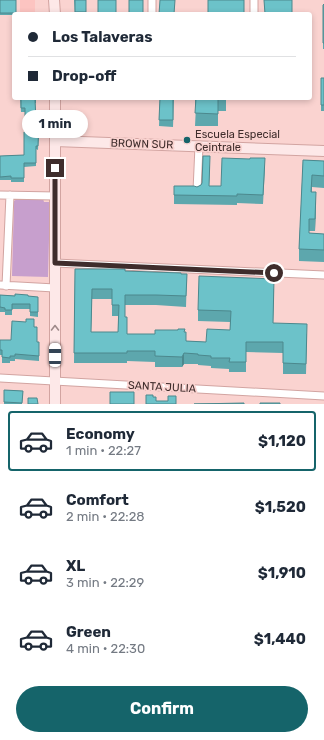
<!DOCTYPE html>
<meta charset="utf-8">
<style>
body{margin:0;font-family:Rubik,sans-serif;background:#f2f2f3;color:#1f2937;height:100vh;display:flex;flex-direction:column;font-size:15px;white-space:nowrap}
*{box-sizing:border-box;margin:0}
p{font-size:13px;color:#747a83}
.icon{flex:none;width:22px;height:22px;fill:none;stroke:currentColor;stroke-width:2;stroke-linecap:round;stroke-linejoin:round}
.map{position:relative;height:404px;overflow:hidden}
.sheet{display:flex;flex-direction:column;background:#fff;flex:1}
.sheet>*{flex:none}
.hud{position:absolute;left:12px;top:12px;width:300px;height:88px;border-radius:4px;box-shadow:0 2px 6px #0003;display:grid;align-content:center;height:88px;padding:0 16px;background:#fff}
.end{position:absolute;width:18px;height:18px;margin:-9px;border:5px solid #3f2d2c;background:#fff;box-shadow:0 0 0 2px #fff}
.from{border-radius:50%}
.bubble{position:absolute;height:28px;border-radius:14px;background:#fff;box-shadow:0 2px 6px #0003;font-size:13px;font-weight:700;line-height:28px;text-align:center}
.car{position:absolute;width:12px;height:24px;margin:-12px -6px;border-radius:5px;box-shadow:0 0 3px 1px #0007;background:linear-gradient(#fff 24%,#345 0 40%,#fff 0 76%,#345 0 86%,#fff 0)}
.hud b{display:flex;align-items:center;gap:14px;height:38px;font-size:15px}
.hud b+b{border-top:1px solid #e0e1e3}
.hud i{width:10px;height:10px;background:#1f2937}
ul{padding:7px 0 0;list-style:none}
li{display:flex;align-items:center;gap:12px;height:60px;margin:0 8px 6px;padding:0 8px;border:2px solid transparent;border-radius:4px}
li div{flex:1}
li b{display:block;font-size:15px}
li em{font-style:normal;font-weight:700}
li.active{border-color:#15646a}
li>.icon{width:36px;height:36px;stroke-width:1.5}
.button{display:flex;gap:8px;margin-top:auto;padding:8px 16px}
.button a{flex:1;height:46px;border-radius:24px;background:#15646a;color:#fff;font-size:16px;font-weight:700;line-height:46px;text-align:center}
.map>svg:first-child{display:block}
.built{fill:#fcc4c1}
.green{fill:#c79fcd}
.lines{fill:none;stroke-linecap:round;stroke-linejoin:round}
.street-casing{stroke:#d2a4a1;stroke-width:9}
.secondary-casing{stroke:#d2a4a1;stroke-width:12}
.street{stroke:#fff;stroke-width:7}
.secondary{stroke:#fde8e8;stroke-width:10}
.wall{fill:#5da7ad;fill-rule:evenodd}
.shaded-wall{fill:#4c888d}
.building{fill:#6cc2c9;stroke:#4c888d;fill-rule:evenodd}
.oneway{stroke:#9e8a8a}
.route{stroke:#3f2d2c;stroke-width:5}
.poi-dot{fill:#15646a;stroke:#fad3d0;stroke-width:1.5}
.labels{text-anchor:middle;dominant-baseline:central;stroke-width:3.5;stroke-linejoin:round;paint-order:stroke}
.poi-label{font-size:11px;fill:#3f2d2c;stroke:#fad3d0;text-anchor:start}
.street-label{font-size:11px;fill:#3f2d2c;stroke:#fad3d0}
</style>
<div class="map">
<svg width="324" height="404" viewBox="0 0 324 404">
<rect width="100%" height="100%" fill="#fad3d0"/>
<path class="built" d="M20,0H35V14H20Z"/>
<path class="green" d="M17,199H43L44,202H50L48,277L12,276L14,201Z"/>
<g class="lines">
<g class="street-casing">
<path id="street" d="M152,0V14
M254,0V14
M197,191L199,146
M0,195L56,196
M55,263L324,275
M0,285L55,288
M6,286L10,195
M0,378L324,396"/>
</g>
<g class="secondary-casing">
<path id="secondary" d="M54,0L55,14
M55,98V404
M55,141L324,151"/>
</g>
<use href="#street" class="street"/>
<use href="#secondary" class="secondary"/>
</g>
<path class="wall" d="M0,0H16V14H14V15H0Z
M74,0H86V14H75Z
M324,4V49H323V5Z
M321,78H324V111H321Z
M20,98H36V103H35L36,121L39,125L38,150L36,149V166L24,167V182H11V180H0V156L24,155L26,132L25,121V112H21Z
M160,98H174L173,127L159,126Z
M195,98H226V111H218V126H195L196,106H195Z
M240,98H279V100L240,99Z
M303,160L324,161V188L312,187V192L316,204L315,231H309V233L324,234V262L299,261V249Z
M210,165L209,186H221L265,167L263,204L237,203V205L174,204V186L197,187L201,185Z
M75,269L187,274L186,307L156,305H125V317L127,334H155L185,332L186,341L206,342L230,330V322L198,321V310L274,289L273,323L307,334L306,374H283V353L246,352V372H229V369L211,368V366L198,365V364H184L182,367H155V362L127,361V363H74ZM92,299H112V316H118V332H91Z
M0,295L38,297V317L30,316V309H12V315H5V312H0Z
M34,327L37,342H39V361L15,359V361H10V363H2V355H0V340H11Z
M4,390L23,391L22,404H4Z"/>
<path class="shaded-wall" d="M316,192V204L315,231V219Z
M184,353V364L182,367V357Z"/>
<path class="building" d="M0,0H16V13H0Z
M75,0H86V12H75Z
M98,0H116V14H98Z
M129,0H143V14H129Z
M160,0H175L174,14H159Z
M208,0H244V14H208Z
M264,0H292V14H265Z
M324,4V43H323V5Z
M321,78H324V105H321Z
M21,98H36V99H35L36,121H39L38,146H36V163H24V178H11V176L0,177V156L24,155V132H26L25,117V108H21Z
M160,98H173V120H159Z
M196,98H226H218V114L195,113Z
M203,156H210L209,186H221L222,158L250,159V158H265L263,195L237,194V196L174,195V186H194L197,187L201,185L202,183Z
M303,160L324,161V176L312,175L311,192H316L315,219H309V233L324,234V250L299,249Z
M75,269H125V271L181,273V274H187L186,296L156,295H125V317H127V334H155V330H178V329H185L184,332H186V341L206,342L207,329L230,330L231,311L198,310L199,276L274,279L273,323L307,324L306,364L283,363V342H246V362H229L230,358H211V356L198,355V354L184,353L182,357L155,356V351H127V353H74ZM92,289H112V305H119L118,332H91Z
M15,294L28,295V296L38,297V312H30V304H12V310H5V308L0,307V295L15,296Z
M26,319H34V327H37V342H39V356L15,354V356H10V358L2,357V350H0V340H11L12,321L26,322Z
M4,390L23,391L22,403L4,402Z
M110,392H134V404H110Z
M146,395H153V397H156V401H168V396H176V404H146Z
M28,398H37L38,404H28Z
M244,403V404H194Z
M260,403H280V404H260Z"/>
<defs><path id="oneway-chevron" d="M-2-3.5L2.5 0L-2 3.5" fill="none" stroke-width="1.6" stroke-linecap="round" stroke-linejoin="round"/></defs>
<use class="oneway" href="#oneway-chevron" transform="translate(55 328) rotate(-90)"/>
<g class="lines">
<path class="route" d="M55,168V263L274,273"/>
</g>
<circle class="poi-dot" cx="187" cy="140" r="4"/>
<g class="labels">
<g class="poi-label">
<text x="195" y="134">Escuela Especial<tspan x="195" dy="13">Ceintrale</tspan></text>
</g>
<g class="street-label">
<text transform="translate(142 144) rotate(2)">BROWN SUR</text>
<text transform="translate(162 387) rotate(3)">SANTA JULIA</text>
</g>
</g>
</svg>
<i class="end from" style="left:274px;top:273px"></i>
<i class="end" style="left:55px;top:168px"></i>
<div class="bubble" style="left:22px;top:110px;width:66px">1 min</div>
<i class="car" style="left:55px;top:355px;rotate:0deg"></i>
<div class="hud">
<b><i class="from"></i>Los Talaveras</b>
<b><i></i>Drop-off</b>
</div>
</div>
<section class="sheet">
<ul>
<li class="active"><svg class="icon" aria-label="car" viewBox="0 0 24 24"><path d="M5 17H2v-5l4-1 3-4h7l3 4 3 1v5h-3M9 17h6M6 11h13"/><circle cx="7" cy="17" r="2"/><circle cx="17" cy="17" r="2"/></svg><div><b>Economy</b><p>1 min · 22:27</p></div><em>$1,120</em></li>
<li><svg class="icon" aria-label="car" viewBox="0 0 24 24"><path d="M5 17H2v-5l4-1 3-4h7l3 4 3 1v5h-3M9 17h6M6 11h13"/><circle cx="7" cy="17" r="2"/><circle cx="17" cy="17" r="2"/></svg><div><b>Comfort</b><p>2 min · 22:28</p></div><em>$1,520</em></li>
<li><svg class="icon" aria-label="car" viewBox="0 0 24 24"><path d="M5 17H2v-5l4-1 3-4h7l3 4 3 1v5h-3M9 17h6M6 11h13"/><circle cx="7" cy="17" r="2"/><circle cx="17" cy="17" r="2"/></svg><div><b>XL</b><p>3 min · 22:29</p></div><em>$1,910</em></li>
<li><svg class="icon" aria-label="car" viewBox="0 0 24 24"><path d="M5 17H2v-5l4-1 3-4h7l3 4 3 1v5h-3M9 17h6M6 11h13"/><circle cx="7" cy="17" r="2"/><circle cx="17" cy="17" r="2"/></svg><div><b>Green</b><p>4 min · 22:30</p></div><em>$1,440</em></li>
</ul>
<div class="button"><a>Confirm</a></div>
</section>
